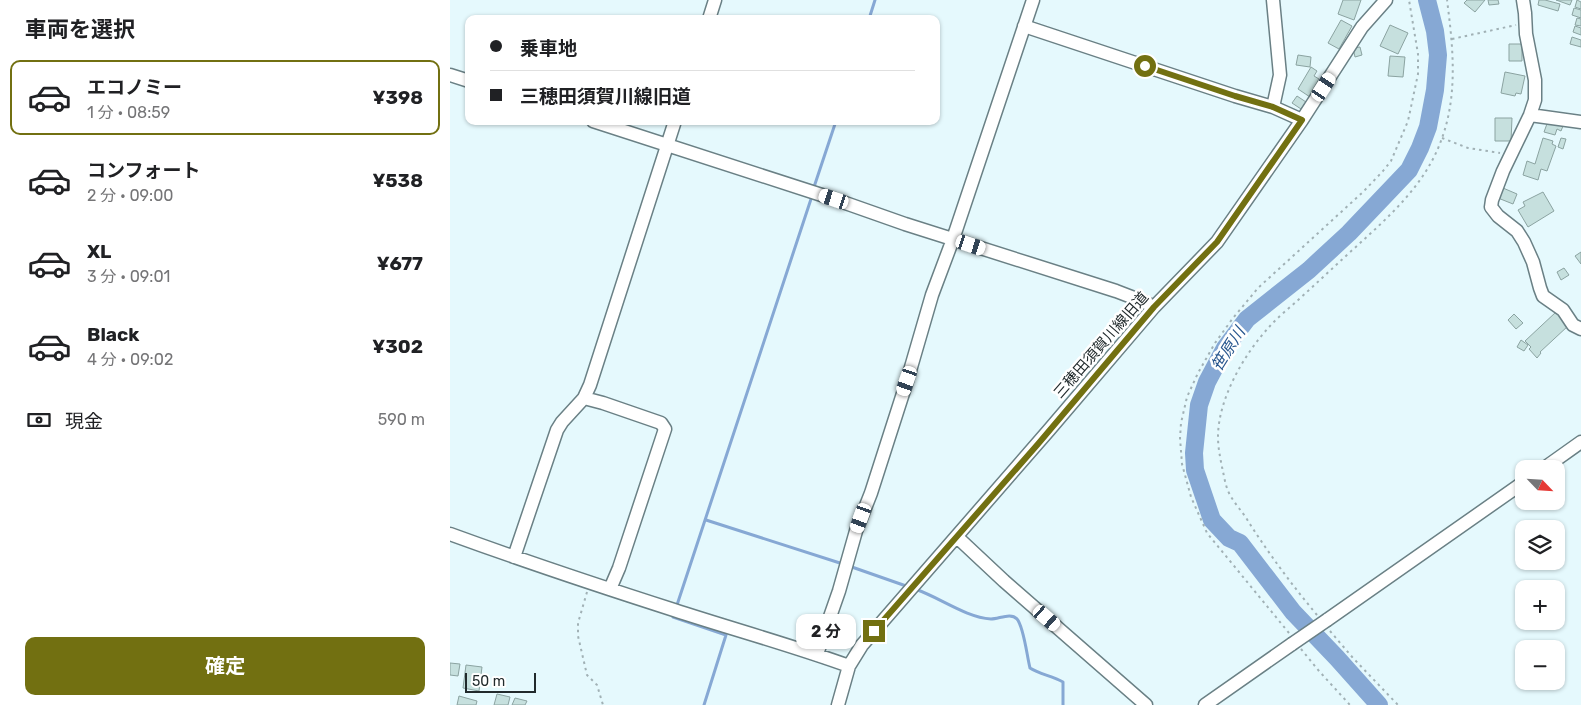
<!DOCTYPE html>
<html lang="ja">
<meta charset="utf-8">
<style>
body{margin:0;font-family:Rubik,"Noto Sans JP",sans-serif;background:#f2f2f2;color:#202124;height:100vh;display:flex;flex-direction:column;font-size:19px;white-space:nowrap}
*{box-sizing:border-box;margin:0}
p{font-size:16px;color:#757577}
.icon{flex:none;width:28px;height:28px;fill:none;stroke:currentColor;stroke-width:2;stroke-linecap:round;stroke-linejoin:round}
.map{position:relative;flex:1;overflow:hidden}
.side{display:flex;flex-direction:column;background:#fff;width:450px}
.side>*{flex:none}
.top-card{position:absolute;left:15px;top:15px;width:475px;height:110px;border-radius:10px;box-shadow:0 1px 4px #0004;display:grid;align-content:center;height:110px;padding:0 25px;background:#fff}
.needle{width:32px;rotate:115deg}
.tools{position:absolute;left:1065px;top:460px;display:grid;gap:10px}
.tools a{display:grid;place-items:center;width:50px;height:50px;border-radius:10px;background:#fff;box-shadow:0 1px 4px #0004;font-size:25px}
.scale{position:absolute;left:15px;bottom:12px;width:71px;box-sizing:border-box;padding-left:5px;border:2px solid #212a2c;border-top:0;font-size:14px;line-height:18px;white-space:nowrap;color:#212a2c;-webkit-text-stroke:4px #fff;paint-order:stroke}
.end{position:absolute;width:22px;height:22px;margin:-11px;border:6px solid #727011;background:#fff;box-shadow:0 0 0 2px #fff}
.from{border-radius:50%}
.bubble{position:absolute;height:35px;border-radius:10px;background:#fff;box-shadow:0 1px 4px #0004;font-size:16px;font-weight:700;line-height:35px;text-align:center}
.car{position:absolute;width:15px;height:30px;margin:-15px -8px;border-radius:6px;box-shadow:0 0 4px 1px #0007;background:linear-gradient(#fff 24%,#345 0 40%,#fff 0 76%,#345 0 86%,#fff 0)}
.top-card b{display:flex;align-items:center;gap:18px;height:48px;font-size:19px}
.top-card b+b{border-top:1px solid #e0e0e0}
.top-card i{width:12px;height:12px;background:#202124}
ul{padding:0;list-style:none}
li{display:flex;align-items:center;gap:15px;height:75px;margin:0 10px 8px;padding:0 15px;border:2px solid transparent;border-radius:10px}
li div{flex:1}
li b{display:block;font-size:19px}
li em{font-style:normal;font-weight:700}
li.active{border-color:#727011}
li>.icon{width:45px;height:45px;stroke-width:1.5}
h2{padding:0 25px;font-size:22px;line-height:60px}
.pay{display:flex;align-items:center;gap:12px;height:55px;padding:0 25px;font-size:19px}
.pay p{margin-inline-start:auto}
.button{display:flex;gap:10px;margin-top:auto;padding:10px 25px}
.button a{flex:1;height:58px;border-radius:10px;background:#727011;color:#fff;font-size:20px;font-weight:700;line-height:58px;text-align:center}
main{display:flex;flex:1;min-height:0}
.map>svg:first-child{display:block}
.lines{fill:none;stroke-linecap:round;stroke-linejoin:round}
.stream{stroke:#86a8d4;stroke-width:3}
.river{stroke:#86a8d4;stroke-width:18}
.building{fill:#c6e0de;stroke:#8ba3a1}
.minor-casing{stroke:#6a8085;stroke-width:15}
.path{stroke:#a1b1b5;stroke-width:2;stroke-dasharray:2.5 4;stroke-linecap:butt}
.minor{stroke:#fff;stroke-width:12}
.minor-bridge-casing{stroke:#6a8085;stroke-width:15;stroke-linecap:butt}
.minor-bridge{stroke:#fff;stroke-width:12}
.route{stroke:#727011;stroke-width:6}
.labels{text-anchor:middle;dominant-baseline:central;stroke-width:5;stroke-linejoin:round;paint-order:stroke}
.street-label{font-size:15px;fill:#212a2c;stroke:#fff}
.water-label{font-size:16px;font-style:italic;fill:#28568e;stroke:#fff}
</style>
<main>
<section class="side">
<h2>車両を選択</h2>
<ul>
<li class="active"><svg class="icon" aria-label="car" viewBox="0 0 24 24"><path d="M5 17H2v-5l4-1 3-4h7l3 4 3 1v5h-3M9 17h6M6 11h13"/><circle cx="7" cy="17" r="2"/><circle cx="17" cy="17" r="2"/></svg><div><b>エコノミー</b><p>1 分 · 08:59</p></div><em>¥398</em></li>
<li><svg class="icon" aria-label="car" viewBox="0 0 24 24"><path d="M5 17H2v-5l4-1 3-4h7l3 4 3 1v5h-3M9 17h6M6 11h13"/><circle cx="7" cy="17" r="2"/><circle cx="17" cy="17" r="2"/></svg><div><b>コンフォート</b><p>2 分 · 09:00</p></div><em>¥538</em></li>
<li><svg class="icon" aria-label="car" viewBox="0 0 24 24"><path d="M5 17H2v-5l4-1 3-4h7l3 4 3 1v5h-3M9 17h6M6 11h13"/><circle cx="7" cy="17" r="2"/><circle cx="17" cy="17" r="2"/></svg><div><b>XL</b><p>3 分 · 09:01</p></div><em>¥677</em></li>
<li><svg class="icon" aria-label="car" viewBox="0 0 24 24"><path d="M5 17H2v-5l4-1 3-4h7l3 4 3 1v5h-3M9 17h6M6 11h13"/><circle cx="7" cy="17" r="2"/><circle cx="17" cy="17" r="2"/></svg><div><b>Black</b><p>4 分 · 09:02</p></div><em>¥302</em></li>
</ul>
<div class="pay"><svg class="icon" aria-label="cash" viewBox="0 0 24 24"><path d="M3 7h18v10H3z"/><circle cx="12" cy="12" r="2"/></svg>現金<p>590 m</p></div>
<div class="button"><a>確定</a></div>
</section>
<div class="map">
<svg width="1131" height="705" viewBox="0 0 1131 705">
<rect width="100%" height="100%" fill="#e5f9fd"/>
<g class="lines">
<path class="stream" d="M419,19L425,0
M363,190L386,121
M256,520L393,564
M399,566L459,587
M465,589C491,598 515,617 541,619C549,619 561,612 567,619C574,627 577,657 580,668C589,674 602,676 613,682V705
M226,608L362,196
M224,613L223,617L276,635L254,705"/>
<path class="river" d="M929,705L887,658L843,612L790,543L779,538L762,520L745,470L744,453L749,405L757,382L775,348L797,319L859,270L899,233L959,170L970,148L978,127L985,90L988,55L985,31L977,0"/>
</g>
<path class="building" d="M893,0H911L904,20L888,14Z
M1017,0H1035L1025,12L1014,3Z
M1038,0H1048L1049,4L1039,5Z
M1089,0H1095L1110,4L1108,11L1088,5Z
M1106,0H1122L1120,5Z
M1127,0L1131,2V9L1125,7Z
M1124,8L1131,10V18L1122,15Z
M1127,18L1131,19V26L1125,25Z
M891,20L902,26L889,49L878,43Z
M940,25L958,33L948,54L930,46Z
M1125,26L1131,28V35L1123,32Z
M1122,37L1131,40V47L1120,44Z
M1059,44H1072V61H1059Z
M910,47L912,55L905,57L903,48Z
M848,55L861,57L860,67L846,65Z
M940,56L955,57L953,77L938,76Z
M861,67L867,71L864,76L869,79L862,91L863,92L860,97L848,89Z
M1055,72L1075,76L1071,94L1066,93L1065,96L1051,93Z
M847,96L856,102L851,109L842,103Z
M1045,118H1062L1061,141H1045Z
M1098,121L1113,126L1111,131L1107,129L1105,135L1094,132Z
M1093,138L1103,141L1102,144L1106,146L1097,171L1091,169L1088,180L1073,175L1077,161L1085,164Z
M1111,138L1116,139L1113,149L1108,147Z
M1053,188L1067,194L1063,204L1048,198Z
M1093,192L1104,211L1078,227L1068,210L1075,206L1073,202Z
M1131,252V264L1125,256Z
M1114,268L1119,275L1111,280L1107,272Z
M1106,312L1118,326L1090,352L1091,353L1087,358L1079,349L1081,347L1075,341Z
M1064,314L1073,323L1066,329L1058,320Z
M1071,340L1078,345L1074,351L1067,347Z
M0,663L10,664L8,676L0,675Z
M16,665L32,667L29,691L13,688Z
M47,694L60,697L58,705H44Z
M9,696L27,701L26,705H7Z
M65,698L77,701L75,705H62Z"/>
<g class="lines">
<g class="minor-casing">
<path id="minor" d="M1073,0L1075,13L1076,34L1085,80V100L1080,115L1053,171L1042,200L1041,207L1048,216L1067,231L1074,242L1083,262L1090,288L1093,296L1113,310L1123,325L1131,329
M259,19L265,0
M574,26L785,96L823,107L852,120
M0,75L19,81
M823,107L830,75L823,0
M1080,115L1131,122
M143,121L384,199L455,224L666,291L692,301L704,307
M134,398L153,403L211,423L215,429L169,568L160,589
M1093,469L1131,442
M0,534C74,561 149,586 224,610C282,629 341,645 399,666
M507,537L554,581L696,705
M64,557L107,430L112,422L134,398L140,385L225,121
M877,620L1074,482
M367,654L389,591L406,531L421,493L457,381L482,295L503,239L583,0
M388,705L399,666L412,645L599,430L704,307L767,242L852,120L912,27L936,0
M755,705L842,644"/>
</g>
<path class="path" d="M1002,39L1066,25
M992,138L1018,148L1050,153
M137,592L128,623V636L137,675L147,685L153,705
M867,615C842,585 819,554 798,521C792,511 784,503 779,493C775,485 774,475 772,467C770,457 768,447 768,437C768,399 794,354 820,326C828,317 838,309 847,301C868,282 888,263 909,244C942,214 977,182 992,138C1008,94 1003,46 997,0
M880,631L903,658L948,705
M839,633L757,533L741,497L732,464L730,438L731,423L737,397L748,373L765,343L783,318L808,288L913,192L933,171L941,161L958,121L968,74V54L959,0
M851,649L869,671L900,705"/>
<use href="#minor" class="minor"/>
<g class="minor-bridge-casing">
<path id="minor-bridge" d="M842,644L877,620"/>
</g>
<use href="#minor-bridge" class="minor-bridge"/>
</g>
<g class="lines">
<path class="route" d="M424,631L588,444L704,307L767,242L852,120L823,107L785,96L695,66"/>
</g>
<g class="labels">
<g class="street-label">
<text transform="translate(651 345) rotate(-49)">三穂田須賀川線旧道</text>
</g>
<g class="water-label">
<text transform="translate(778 349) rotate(-58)">笹原川</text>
</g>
</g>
</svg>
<div class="tools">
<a><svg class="needle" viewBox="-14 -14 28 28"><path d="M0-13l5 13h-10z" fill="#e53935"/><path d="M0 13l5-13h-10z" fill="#757577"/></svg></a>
<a><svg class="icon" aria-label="layers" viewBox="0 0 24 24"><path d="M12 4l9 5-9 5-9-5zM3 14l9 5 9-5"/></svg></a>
<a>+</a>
<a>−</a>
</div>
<div class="scale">50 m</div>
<i class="end from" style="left:695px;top:66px"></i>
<i class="end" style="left:424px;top:631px"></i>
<div class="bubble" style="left:346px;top:614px;width:60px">2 分</div>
<i class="car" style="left:874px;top:87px;rotate:33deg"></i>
<i class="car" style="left:384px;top:199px;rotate:288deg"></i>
<i class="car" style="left:521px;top:245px;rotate:108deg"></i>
<i class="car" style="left:457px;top:381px;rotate:199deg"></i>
<i class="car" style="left:411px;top:518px;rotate:200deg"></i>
<i class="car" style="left:597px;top:618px;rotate:131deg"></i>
<div class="top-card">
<b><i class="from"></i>乗車地</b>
<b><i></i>三穂田須賀川線旧道</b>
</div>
</div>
</main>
